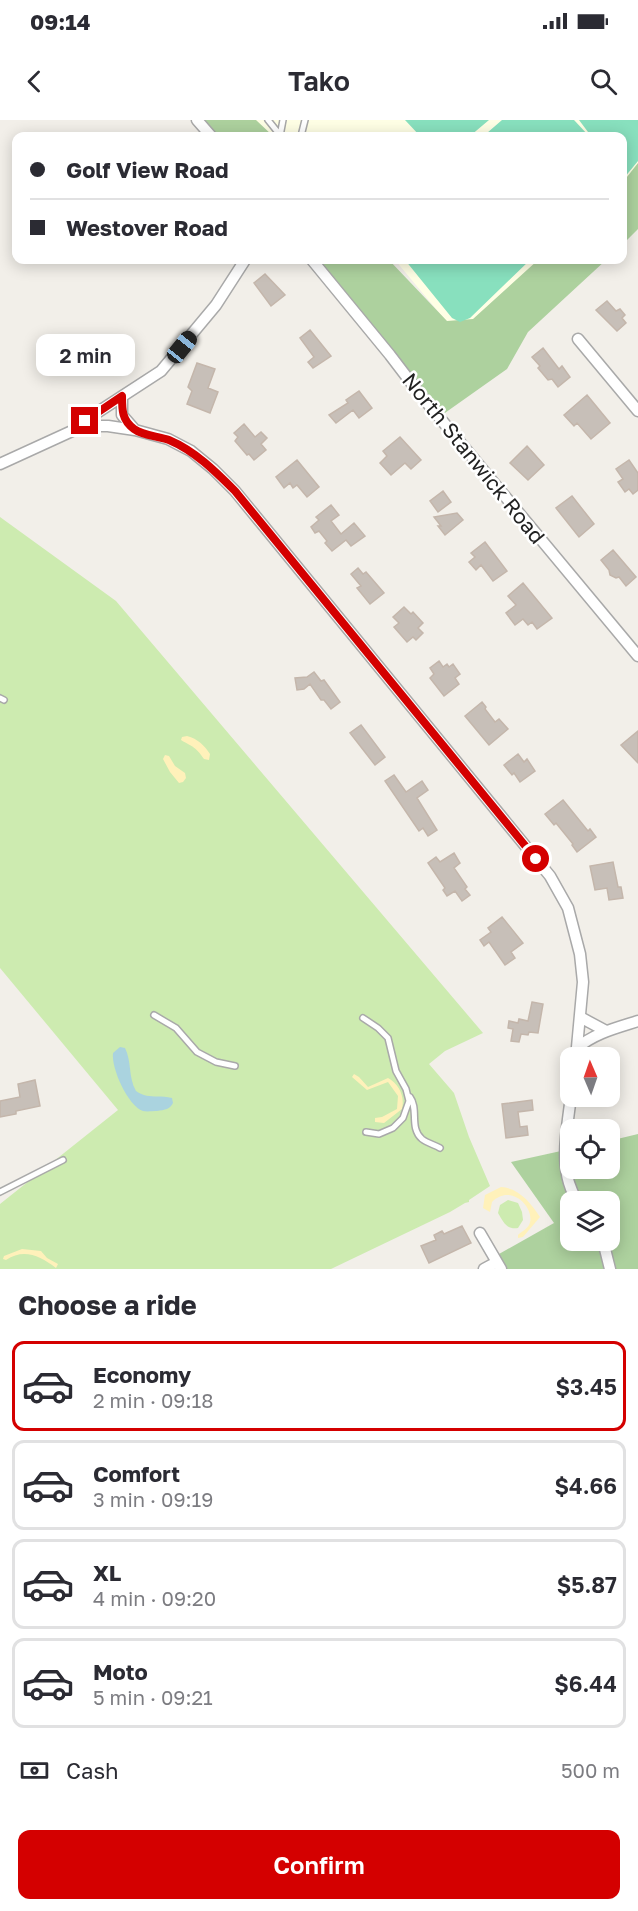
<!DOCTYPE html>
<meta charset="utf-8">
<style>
body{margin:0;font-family:"Golos Text",sans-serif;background:#f2f2f3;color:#2b2b33;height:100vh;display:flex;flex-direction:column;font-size:22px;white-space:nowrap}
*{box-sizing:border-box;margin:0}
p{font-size:20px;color:#7c7c81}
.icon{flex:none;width:33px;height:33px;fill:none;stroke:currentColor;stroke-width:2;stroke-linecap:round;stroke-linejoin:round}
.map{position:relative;height:1149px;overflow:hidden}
.drawer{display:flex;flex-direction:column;background:#fff;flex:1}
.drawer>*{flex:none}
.hud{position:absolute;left:12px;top:12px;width:615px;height:132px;border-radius:12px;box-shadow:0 3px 15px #0003;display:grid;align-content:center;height:132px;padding:0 18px;background:#fff}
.needle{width:39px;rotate:358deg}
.controls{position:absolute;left:560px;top:927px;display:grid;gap:12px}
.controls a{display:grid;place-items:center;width:60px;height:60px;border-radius:12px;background:#fff;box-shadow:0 3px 15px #0003;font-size:30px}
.end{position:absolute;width:27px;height:27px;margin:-14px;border:8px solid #d40000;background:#fff;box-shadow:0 0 0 3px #fff}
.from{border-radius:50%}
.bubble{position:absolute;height:42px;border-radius:12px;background:#fff;box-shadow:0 3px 15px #0003;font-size:20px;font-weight:600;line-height:42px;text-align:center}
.car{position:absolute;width:18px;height:36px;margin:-18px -9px;border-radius:8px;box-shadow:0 0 4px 2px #0007;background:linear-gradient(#222 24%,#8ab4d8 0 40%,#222 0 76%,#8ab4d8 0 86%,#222 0)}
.hud b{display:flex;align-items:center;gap:21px;height:57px;font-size:22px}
.hud b+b{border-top:2px solid #e1e1e2}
.hud i{width:15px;height:15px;background:#2b2b33}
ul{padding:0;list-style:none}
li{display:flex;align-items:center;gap:18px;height:90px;margin:0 12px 9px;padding:0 6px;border:3px solid #e1e1e2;border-radius:12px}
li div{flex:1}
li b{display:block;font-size:22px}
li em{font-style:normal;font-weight:600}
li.active{border-color:#d40000}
li>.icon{width:54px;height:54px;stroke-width:1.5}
h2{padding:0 18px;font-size:27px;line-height:72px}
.pay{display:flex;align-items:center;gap:15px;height:66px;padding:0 18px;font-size:22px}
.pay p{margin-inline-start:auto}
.button{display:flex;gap:12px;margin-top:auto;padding:12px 18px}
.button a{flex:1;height:69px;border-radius:12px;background:#d40000;color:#fff;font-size:24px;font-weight:600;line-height:69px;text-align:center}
.status{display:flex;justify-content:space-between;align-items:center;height:42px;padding:0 30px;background:#fff;direction:ltr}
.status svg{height:16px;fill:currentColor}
header{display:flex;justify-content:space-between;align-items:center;height:78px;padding:0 18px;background:#fff;font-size:27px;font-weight:600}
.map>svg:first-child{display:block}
.education{fill:#ffffe5}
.grass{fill:#cdebb0}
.forest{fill:#add19e;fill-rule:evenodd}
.sand{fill:#fff1ba}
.pitch{fill:#88e0be}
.water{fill:#aad3df}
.building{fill:#c7bfb8;stroke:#c4b6ab;stroke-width:1.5}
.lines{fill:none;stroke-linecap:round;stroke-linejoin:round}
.service-casing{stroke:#a9a9a9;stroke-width:8}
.minor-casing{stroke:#a9a9a9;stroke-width:13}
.service{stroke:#fff;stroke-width:5}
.minor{stroke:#fff;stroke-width:10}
.route{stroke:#d40000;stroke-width:8}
.labels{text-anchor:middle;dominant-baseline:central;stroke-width:5;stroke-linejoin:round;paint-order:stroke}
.street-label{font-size:21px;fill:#222;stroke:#fff}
</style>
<div class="status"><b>09:14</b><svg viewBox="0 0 49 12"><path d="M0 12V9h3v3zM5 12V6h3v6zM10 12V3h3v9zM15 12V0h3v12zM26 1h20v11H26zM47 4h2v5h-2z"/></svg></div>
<header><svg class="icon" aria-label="back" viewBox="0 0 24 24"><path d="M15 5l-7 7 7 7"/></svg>Tako<svg class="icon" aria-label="search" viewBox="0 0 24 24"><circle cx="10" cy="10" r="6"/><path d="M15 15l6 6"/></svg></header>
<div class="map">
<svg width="638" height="1149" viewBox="0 0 638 1149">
<rect width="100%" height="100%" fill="#f2efe9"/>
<path class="education" d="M197,0H638V47L623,62L622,16H210Z
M395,140H538L457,214Z"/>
<path class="grass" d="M0,397L116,481L483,913L445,931L429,944L454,973L469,1017L490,1066L469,1080V1082L465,1083L450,1092L331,1149H0V1084L118,990L0,848Z
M508,1080L518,1083L522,1092L523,1100L518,1108C506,1110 503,1101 498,1093L500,1085Z"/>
<path class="forest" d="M199,0H256L273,16H213Z
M638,43V109L623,124V62Z
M316,140H389L447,201L473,199L538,140H606L528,212L507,249L442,295Z
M638,1014V1149H507L499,1134L554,1103L511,1042L570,1029V1048H609V1021ZM570,1082H609V1120H570Z"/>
<path class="sand" d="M187,616C198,619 204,625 210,634L209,640L204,639C195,626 194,628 181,620L182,617Z
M165,635L169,636L175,646L185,653L186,658L183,662L179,663L170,652L163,639Z
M354,954L359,957L368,967L388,958C399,964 405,976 402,989L384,1003L375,1002V998L382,997L397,989L398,976L388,962L367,970L352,957Z
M501,1067C519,1068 531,1083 540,1097L523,1117L518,1118V1115C521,1112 527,1109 529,1105C537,1089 511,1062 492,1082L490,1092L483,1088L485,1075Z
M22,1129L41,1131L47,1138L58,1144L56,1148C40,1136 24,1128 6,1140L3,1139L4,1136Z"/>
<path class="pitch" d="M405,0H489L470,16H420Z
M502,0H574L589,16H491L487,13Z
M579,0H638V41L624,58H623L622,16H591Z
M405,140H530L470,198L460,202L452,198Z"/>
<path class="water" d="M120,927L125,928C132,942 128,957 136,971C148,980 159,974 172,978L173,983C170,989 165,990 157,991C153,991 147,992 143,991C128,986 111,948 113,933Z"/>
<path class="building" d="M265,154L285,175L271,186L254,163Z
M607,181L616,191L620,189L625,195L622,198L626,203L617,211L596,190Z
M310,210L331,236L313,248L308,242L314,237L300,218Z
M543,228L559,249L562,246L570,257L558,267L552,259L548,260L538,248L540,246L532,237Z
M197,243L215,249L208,268L218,272L210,293L187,284L192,271L188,267Z
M359,271L372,288L359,298L353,290L336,303L329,295L348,283L346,280Z
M587,275L610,303L591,319L577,303L574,306L564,295Z
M244,304L255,317L261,312L267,318L261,324L266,330L254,340L249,334L247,335L235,321L238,317L234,313Z
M400,317L421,340L411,349L405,343L391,355L380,343L387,336L383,331Z
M527,326L544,345L528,360L510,343Z
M297,340L319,367L307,377L297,365L293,368L290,363L284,368L276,357Z
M629,340L638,353V370L633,374L629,369L625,372L618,362L623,359L616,349Z
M443,371L451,382L438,392L430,381Z
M572,376L594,404L579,417L556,388Z
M331,385L339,395L331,401L341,414L354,403L365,416L351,426L346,420L332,431L325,423L327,421L319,411L315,413L311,407L319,400L316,397Z
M457,393L463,400L445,415L438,406H441L434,397Z
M485,422L507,451L493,461L481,445L476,450L469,442L475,437L471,433Z
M613,430L636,457L626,466L619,457L616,458L610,455L609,450L601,440Z
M358,448L363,454L366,452L384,473L370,484L357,468L361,466L351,454Z
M523,463L552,498L537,509L532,502L528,505L523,499L515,505L506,493L516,485L508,476Z
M404,487L411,494L413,492L423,503L418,508L423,513L416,520L413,517L407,522L394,507L399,503L393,497Z
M439,541L443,547L447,544L449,547L453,544L460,554L455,558L459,564L444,576L430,558L434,554L430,548Z
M314,552L321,561L324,560L340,582L331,589L324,580H321L310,564L304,569L297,570L295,558L307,557Z
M482,582L486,587L485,589L495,602L499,599L508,609L489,625L465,596Z
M361,605L385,637L375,645L350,613Z
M638,611V643L621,625Z
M518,634L524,642L527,639L535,651L520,662L514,653L512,655L504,645Z
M394,655L406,672L422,661L428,670L417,678L437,710L428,716L423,708L419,711L385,661Z
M563,680L588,711L590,709L596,717L577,732L572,725L573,724L556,703L554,705L545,694Z
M454,733L460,743L454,748L467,767L465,769L470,775L462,781L455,771L447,776L443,770L445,768L428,743L436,737L440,742Z
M613,742L618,767H621L623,778L609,780L607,768L595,770L590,746Z
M502,797L523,823L511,832L515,838L505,845L489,822L484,826L480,820L491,812L488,808Z
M532,882L543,884L538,913L529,912L528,915L521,914L519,922L511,921L513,909L508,908L509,901L518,903L519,899L528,901Z
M35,960L40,986L16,991V994L0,997V981L20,977L18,964Z
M532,980L533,990L518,992L520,1007L527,1006L528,1015L506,1018L502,984Z
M462,1106L471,1123L429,1143L421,1126L436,1120L434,1115L442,1111L444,1114Z"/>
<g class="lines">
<g class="service-casing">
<path id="service" d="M268,0L280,15
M280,16L283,0
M301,16L305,0
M0,578L4,580
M154,895L176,908L197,932L216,942L235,946
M363,898L378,908L388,918L396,951L406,969L409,981L403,998L393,1008L379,1014L366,1012
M410,977C419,989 409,1008 422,1019C427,1023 435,1025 440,1028
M0,1072L63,1040"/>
</g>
<g class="minor-casing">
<path id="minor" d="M197,0L211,16
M312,140L390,235L419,273L638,536
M578,219L638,291
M122,277V295L135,310
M78,305L161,251L216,185L245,140
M0,344L83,306H108L135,310L168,319L191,331L213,349L235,371L550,756L568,788L580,834L583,862L576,938
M580,897L606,911
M577,928C595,913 616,908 638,901
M571,976C567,1011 557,1051 578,1082
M480,1113L501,1149
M601,1120L605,1129L610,1149
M484,1149L497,1142"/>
</g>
<use href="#service" class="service"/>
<use href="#minor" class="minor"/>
</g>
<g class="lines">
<path class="route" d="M85,301L122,276C122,290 122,300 134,309C143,316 159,316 169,320C195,331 215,351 235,371L536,739"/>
</g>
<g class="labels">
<g class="street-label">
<text transform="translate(474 338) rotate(51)">North Stanwick Road</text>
</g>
</g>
</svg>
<div class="controls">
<a><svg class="needle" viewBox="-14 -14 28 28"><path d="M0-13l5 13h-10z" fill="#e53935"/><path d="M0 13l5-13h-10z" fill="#7c7c81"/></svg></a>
<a><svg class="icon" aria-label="locate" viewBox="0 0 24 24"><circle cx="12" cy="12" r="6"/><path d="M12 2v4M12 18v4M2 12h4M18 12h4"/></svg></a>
<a><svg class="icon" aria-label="layers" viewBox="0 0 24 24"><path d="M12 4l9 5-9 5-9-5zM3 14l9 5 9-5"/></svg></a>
</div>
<i class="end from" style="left:536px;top:739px"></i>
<i class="end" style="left:85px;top:301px"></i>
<div class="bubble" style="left:36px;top:214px;width:99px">2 min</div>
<i class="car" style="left:182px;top:227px;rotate:39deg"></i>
<div class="hud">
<b><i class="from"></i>Golf View Road</b>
<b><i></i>Westover Road</b>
</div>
</div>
<section class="drawer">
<h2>Choose a ride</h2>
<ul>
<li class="active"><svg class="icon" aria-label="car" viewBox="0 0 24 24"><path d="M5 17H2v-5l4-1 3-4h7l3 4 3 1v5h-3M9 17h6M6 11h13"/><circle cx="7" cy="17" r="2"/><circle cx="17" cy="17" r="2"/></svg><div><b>Economy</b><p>2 min · 09:18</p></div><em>$3.45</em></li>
<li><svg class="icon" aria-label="car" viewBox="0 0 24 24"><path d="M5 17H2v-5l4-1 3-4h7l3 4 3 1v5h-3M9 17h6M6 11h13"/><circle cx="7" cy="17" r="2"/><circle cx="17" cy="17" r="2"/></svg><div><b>Comfort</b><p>3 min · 09:19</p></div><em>$4.66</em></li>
<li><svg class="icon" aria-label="car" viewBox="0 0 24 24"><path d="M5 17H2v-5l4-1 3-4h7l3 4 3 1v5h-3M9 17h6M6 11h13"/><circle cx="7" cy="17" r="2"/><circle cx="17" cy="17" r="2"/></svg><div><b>XL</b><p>4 min · 09:20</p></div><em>$5.87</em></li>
<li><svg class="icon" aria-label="car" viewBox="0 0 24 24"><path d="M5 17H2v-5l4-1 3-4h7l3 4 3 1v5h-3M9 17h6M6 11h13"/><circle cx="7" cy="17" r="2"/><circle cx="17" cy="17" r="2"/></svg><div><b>Moto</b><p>5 min · 09:21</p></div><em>$6.44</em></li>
</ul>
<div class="pay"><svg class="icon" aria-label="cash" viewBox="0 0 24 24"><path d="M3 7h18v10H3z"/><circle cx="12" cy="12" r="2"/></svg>Cash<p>500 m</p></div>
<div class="button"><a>Confirm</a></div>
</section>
